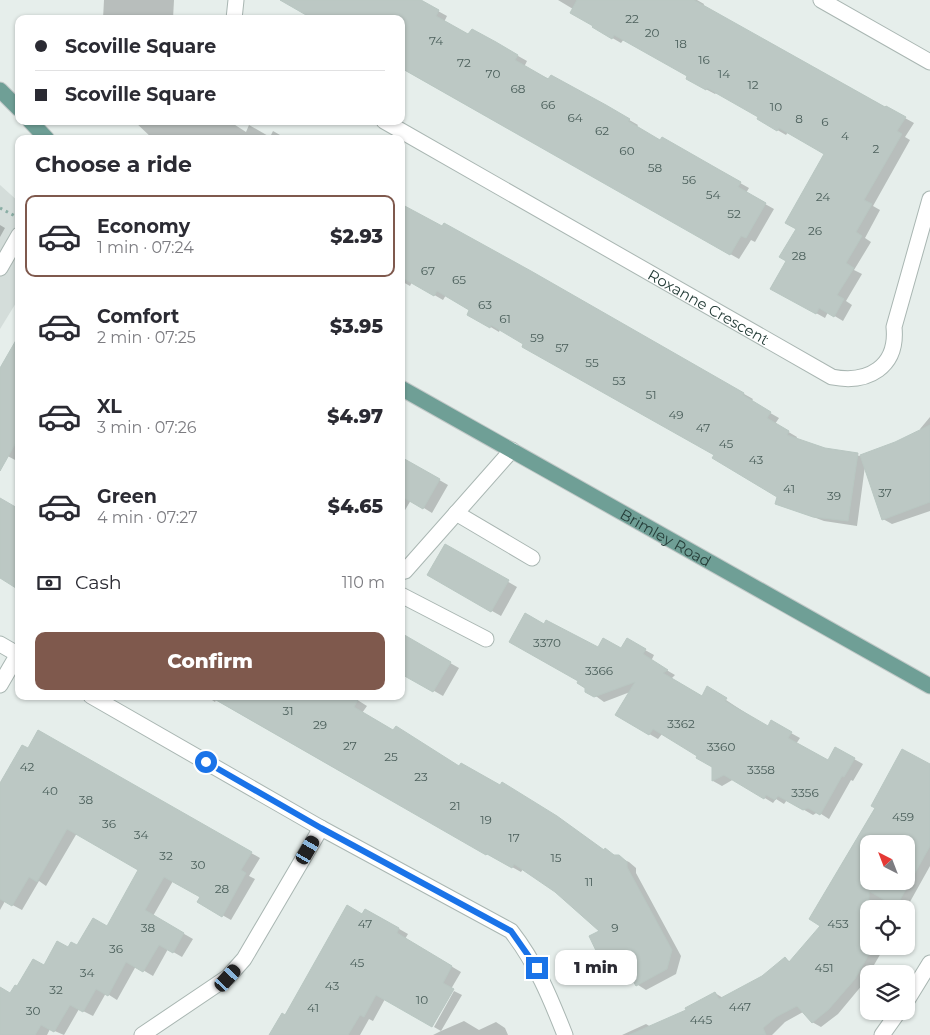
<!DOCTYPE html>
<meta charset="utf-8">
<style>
body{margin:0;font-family:Montserrat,sans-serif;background:#f7f7f7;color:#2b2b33;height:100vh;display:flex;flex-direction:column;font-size:19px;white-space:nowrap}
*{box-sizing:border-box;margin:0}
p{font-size:16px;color:#7c7c81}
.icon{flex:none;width:28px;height:28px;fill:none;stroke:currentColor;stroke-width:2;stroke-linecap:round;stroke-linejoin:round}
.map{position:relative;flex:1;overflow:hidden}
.panel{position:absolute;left:15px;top:135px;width:390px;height:565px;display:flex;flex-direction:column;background:#fff;border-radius:10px;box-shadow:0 1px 4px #0004}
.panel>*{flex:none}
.top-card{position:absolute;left:15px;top:15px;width:390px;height:110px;border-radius:10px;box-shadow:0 1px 4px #0004;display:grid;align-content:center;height:110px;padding:0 20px;background:#fff}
.needle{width:32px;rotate:318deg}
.controls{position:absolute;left:860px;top:835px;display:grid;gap:10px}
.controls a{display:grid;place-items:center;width:55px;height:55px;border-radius:10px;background:#fff;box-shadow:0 1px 4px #0004;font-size:25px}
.end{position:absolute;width:22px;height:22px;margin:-11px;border:6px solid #1a73e8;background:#fff;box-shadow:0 0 0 2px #fff}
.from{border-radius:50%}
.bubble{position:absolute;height:35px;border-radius:10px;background:#fff;box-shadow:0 1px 4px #0004;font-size:16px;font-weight:800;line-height:35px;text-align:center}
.car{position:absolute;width:15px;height:30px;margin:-15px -8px;border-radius:6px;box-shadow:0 0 4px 1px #0007;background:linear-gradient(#222 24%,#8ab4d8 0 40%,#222 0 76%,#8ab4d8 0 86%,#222 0)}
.top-card b{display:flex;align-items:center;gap:18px;height:48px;font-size:19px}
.top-card b+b{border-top:1px solid #e1e1e2}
.top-card i{width:12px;height:12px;background:#2b2b33}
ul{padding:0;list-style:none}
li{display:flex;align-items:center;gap:15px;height:82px;margin:0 10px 8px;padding:0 10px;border:2px solid transparent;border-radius:10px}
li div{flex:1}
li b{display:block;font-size:19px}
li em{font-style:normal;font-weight:800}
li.active{border-color:#7f594d}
li>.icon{width:45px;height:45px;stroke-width:1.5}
h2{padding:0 20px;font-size:22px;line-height:60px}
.pay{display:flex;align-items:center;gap:12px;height:55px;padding:0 20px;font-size:19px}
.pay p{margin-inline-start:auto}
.cta{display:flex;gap:10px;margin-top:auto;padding:10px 20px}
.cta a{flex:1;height:58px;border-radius:10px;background:#7f594d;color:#fff;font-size:20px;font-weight:800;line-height:58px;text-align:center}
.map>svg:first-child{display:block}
.built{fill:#d4ddda}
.shadow{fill:#0003;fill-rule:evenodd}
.building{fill:#bcc8c4;stroke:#b9c7c2;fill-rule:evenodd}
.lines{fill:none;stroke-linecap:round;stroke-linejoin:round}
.minor-casing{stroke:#a9b6b2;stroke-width:17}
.major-casing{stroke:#c2c9c8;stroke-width:17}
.path{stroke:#8aaea5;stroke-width:3;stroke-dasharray:2.5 4;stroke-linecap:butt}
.minor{stroke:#fff;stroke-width:15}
.major{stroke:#6f9f96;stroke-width:15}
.route{stroke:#1a73e8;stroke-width:6}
.labels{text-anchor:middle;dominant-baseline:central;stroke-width:4;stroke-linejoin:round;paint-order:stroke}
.number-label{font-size:12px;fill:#4c605c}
.street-label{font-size:15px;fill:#263e39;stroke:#f7faf9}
</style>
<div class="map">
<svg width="930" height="1035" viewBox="0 0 930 1035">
<rect width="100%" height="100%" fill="#e6eeeb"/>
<path class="built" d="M0,185L19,202V298L0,329Z"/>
<path class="shadow" d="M104,0H174L173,19H103Z
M303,0H418L447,16L444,22L469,36L495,43L527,61L524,67L605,106L638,125L636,128L661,141L662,139L749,188L746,193L774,209L755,242L751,240L739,259L401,68V19Z
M558,0H697L704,4L703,7L914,123L905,137L910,140L873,206L880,210L865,238L871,242L854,270L862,274L846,301L852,305L843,321L828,312L825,318L771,288L787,261L826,154L788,132L786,135L767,124L760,116L717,92L715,94L696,84L689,76L624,39L621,43L602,32L573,9Z
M134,121H229L246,132L249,125L270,137L273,131L287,139H153Z
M401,205L442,227L444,224L753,399L751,402L779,418L775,424L797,437L796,440L825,450L860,456L896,444H930V511L892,524L883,519L865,466L857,526L824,521L776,503L779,496L715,455L500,329L499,332L469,314L471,310L446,295L443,300L412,282L410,286L401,281Z
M0,225L5,228L0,237Z
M19,337V458L17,461L0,452V371Z
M930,417V437L920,429Z
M401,458L448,485L432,513L411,500L401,517Z
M445,545L517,587L501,616L428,575Z
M544,626L598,649L621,650L627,640L654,655L651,661L675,675L671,679L702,697L708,688L768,728L771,722L800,738L796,744L828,762L836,749L863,764L853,781L851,780L829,819L818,812L813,815L787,800L784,804L776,799L773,803L734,779L722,786L713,781V767L699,755L662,734L658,739L616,715L630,692L604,702L578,683L580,681Z
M401,635L459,668L443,696L401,672Z
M206,696H351L367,706L362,713L605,851L629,862L636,868V873L681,956L676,974L646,990L627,978L619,983L610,978L590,936L601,931L555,891L523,869L521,872L496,858V859L390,797L389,799L324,762L216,700L215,702Z
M39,732L260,858L249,876L255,879L231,920L199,902L202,897L173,881L153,916L193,939L182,957L168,949L153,976L136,966L117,1000L106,993L93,1016L79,1009L64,1035L50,1029L47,1035H0V999L11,995L69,949L77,947L107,928L140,870L77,833L46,886L39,881L22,910L5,901L0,910V786L29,750Z
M903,750L930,766V866L906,909H869V946H885L863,984L838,1014L821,1027L812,1022L803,1012L785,1022L772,1035H715L698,1003L715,993L723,998L762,977L785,959L791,962L822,925L810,919L876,807L873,805ZM869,844H906V881H869Z
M366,910L408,934L405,939L461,972L451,989L385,999L373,1021L369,1019L360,1035H271Z
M454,991L462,995L441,1031L464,1021L479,1030L496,1022L505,1028L508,1035H433L441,1031L434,1027Z
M646,1024L651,1027L685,1035H622Z"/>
<path class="building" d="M280,0H421L439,10L436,16L468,34L472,29L496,42L518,55L515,60L548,79L551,75L606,105L630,119L628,121L660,140L662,137L718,169L741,182L738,187L766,203L746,238L741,236L730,255L401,68V19H313Z
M577,0H694L885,107L886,106L906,117L897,131L902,134L864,200L872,204L856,232L862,236L846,263L854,268L837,295L844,299L834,317L819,308L816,314L770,289L786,261L779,257L796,229L785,223L824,154L779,128L777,131L757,119L758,117L707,88L706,90L686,79L687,76L614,35L612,39L592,27L593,26L570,13Z
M401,204L442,226L444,223L531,271L744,393L743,395L771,412L767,418L789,431L787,435L825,448L858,453L848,521L813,517L775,504L777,497L712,458L714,455L522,347L523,344L491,325L490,328L467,315L469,310L437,291L434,296L401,277Z
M19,335V437L0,471V368Z
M930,425V502L882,520L860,455L895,442Z
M401,457L440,479L423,509L401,496Z
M0,498L19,509V590L0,578Z
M445,544L509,580L491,612L427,575Z
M525,613L544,624L546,620L598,647L603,638L621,648L627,638L646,649L643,654L668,670L663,673L702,696L707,686L727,698L725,701L768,726L771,720L792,732L788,738L828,760L835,747L855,758L844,777L842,776L820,815L808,808L803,810L778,796L775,800L766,795L764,799L724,775L712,781V767L696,758L697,756L653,729L649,735L615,715L635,682L594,697L585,692V688L577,683L578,681L509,642Z
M401,633L451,662L433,692L401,674Z
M209,696H360L354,707L393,730L396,726L459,766L461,763L500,785L502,782L557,816L604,850L605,848L614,855H619L627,862V867L672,950L667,969L636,986L630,976L626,979L622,971L609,978L589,936L599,931L555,892L514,864L512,868L487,854L486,855Z
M38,730L252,852L241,870L246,873L222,917L197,902L200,897L164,877L145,910L184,933L173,953L159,945L143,972L126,962L108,996L96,989L83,1012L70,1005L54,1032L41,1025L35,1035H0V987L10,993L15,985L17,986L33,959L44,965L57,941L68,947L71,942L77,945L93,918L107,926L138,870L67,829L37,882L29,877L12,906L0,899V783L22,745L28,748Z
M902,749L930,764V846L896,907L869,891V954L855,979L829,1009L812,1023L797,1006L776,1017L763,1028L766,1035H629L686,1010L685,1008L715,992L719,999L762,976L785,957L789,962L820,926L809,919L875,808L871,806ZM869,844H906V881H869Z
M347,905L362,914L365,909L399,928L397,933L452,966L443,983L454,989L432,1027L376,995L364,1017L360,1015L348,1035H269L282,1013L285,1015Z"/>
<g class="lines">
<g class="minor-casing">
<g id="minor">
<path d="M821,0L930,62"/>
<path d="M234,19L236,0"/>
<path id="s1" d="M384,121L832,377C868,384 898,367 894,327L930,199"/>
<path d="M0,268L19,235"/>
<path d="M456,513L532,558"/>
<path d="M401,572L405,571L512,450"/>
<path d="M401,595L486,639"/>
<path d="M0,644L19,655"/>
<path d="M0,685L18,654"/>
<path d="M91,696L321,828L511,931C536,963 550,997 565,1035"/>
<path d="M906,1002L930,963"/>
<path d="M142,1035L228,977L244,959L321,828"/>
<path d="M882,1035L899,1011"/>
</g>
</g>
<g class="major-casing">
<g id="major">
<path d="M0,90L19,109"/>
<path d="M30,121L47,139"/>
<path id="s2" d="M401,388L930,686"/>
</g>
</g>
<path class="path" d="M0,208L15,216"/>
<use href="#minor" class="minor"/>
<use href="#major" class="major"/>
</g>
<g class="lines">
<path class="route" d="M206,762L321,828L511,931L537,968"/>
</g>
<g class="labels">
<g class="number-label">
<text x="632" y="18">22</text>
<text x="652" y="32">20</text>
<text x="436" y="40">74</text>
<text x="681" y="43">18</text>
<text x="704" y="59">16</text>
<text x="464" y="62">72</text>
<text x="493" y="73">70</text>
<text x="724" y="73">14</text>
<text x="753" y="84">12</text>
<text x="518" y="88">68</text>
<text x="548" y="104">66</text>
<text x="776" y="106">10</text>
<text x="575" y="117">64</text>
<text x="799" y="118">8</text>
<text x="825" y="121">6</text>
<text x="602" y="130">62</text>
<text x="845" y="135">4</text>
<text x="876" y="148">2</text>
<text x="627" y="150">60</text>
<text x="655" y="167">58</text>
<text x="689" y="179">56</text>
<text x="713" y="194">54</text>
<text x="823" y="196">24</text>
<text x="734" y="213">52</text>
<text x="815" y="230">26</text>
<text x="799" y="255">28</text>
<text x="428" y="270">67</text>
<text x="459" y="279">65</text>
<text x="485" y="304">63</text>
<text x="505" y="318">61</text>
<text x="537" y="337">59</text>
<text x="562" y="347">57</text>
<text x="592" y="362">55</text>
<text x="619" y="380">53</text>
<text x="651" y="394">51</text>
<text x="676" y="414">49</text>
<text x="703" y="427">47</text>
<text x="726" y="443">45</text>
<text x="756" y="459">43</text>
<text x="789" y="488">41</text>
<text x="885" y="492">37</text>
<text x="834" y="495">39</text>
<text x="547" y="642">3370</text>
<text x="599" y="670">3366</text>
<text x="288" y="710">31</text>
<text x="681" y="723">3362</text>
<text x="320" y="724">29</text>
<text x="350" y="745">27</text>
<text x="721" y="746">3360</text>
<text x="391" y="756">25</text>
<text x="27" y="766">42</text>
<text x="761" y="769">3358</text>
<text x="421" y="776">23</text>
<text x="50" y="790">40</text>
<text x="805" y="792">3356</text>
<text x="86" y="799">38</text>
<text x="455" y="805">21</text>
<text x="903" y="816">459</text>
<text x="486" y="819">19</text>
<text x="109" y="823">36</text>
<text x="141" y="834">34</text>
<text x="514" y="837">17</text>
<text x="166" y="855">32</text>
<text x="556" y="857">15</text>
<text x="198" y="864">30</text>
<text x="589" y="881">11</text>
<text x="222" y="888">28</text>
<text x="365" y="923">47</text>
<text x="838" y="923">453</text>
<text x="148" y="927">38</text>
<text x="615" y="927">9</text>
<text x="116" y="948">36</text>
<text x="357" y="962">45</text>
<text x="824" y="967">451</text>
<text x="87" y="972">34</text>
<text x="332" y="985">43</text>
<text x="56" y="989">32</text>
<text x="422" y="999">10</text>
<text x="740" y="1006">447</text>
<text x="313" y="1007">41</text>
<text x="33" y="1010">30</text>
<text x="701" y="1019">445</text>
</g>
<g class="street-label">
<text stroke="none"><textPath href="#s1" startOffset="374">Roxanne Crescent</textPath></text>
<text stroke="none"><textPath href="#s2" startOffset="304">Brimley Road</textPath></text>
</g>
</g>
</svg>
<div class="controls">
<a><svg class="needle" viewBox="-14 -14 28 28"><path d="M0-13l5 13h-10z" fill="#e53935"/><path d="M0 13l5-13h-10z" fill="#7c7c81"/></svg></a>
<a><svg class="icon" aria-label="locate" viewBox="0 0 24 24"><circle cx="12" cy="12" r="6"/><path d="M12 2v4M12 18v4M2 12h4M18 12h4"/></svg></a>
<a><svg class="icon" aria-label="layers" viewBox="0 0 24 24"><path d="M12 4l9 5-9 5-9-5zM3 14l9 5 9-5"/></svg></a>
</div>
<i class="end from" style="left:206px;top:762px"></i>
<i class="end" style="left:537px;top:968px"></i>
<div class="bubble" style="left:555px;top:950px;width:82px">1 min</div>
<i class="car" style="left:308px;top:850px;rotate:30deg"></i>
<i class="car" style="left:228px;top:978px;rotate:42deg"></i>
<div class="top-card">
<b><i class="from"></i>Scoville Square</b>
<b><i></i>Scoville Square</b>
</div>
<section class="panel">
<h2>Choose a ride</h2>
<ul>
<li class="active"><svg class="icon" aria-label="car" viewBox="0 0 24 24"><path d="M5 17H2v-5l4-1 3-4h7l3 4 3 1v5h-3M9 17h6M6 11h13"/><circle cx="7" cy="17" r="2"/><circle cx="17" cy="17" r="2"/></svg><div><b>Economy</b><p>1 min · 07:24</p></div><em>$2.93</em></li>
<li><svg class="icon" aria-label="car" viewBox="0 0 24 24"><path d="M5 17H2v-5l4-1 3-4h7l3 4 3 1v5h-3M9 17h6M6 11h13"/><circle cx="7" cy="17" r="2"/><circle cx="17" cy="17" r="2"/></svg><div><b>Comfort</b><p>2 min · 07:25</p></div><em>$3.95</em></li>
<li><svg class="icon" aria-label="car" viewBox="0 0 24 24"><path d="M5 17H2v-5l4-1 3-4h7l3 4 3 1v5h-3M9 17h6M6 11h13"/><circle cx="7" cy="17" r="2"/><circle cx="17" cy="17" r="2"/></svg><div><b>XL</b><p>3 min · 07:26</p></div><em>$4.97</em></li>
<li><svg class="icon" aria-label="car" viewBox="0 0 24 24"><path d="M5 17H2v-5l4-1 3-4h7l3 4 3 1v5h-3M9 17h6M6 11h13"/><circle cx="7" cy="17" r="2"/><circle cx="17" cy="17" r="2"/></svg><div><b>Green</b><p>4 min · 07:27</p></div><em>$4.65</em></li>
</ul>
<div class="pay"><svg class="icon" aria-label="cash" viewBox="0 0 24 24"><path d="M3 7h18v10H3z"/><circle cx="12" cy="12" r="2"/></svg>Cash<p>110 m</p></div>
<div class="cta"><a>Confirm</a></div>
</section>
</div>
